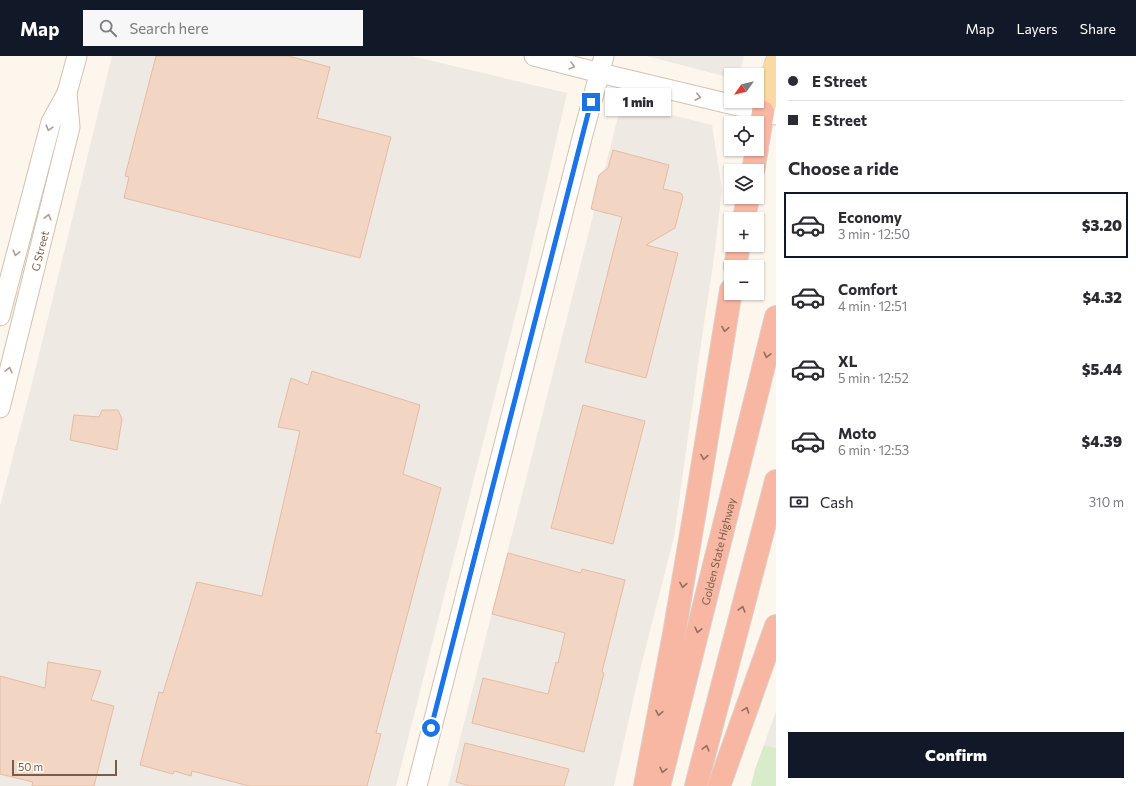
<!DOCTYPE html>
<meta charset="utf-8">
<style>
body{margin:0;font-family:Commissioner,sans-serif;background:#f7f7f7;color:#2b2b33;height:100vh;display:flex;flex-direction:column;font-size:15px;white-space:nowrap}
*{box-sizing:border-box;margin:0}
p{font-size:13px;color:#7c7c81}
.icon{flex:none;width:22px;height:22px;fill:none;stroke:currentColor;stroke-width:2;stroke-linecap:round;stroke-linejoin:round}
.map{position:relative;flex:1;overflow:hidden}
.drawer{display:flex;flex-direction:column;background:#fff;width:360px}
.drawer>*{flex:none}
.guide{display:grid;align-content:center;height:88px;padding:0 12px;background:#fff}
.needle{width:26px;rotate:236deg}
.buttons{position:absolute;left:724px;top:12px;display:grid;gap:8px}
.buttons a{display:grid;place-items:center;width:40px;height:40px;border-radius:0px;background:#fff;box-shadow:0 1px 3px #0004;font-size:20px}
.scale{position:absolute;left:12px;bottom:10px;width:105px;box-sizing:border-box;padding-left:4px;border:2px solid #7a5c4d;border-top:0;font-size:11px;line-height:14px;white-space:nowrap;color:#7a5c4d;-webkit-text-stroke:3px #fffaf3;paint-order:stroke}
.end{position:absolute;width:18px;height:18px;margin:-9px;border:5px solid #1a73e8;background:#fff;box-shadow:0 0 0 2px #fff}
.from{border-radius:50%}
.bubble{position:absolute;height:28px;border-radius:0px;background:#fff;box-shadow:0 1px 3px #0004;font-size:13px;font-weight:800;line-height:28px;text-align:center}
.guide b{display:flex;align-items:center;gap:14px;height:38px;font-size:15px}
.guide b+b{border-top:1px solid #e1e1e2}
.guide i{width:10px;height:10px;background:#2b2b33}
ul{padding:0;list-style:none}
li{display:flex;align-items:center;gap:12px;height:66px;margin:0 8px 6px;padding:0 4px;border:2px solid transparent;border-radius:0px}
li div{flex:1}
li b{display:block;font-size:15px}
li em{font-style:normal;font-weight:800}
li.on{border-color:#111827}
li>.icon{width:36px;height:36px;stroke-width:1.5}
h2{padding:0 12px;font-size:18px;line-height:48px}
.pay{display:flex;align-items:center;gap:10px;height:44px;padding:0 12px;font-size:15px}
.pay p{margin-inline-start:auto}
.primary-button{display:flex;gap:8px;margin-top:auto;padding:8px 12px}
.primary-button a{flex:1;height:46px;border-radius:0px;background:#111827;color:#fff;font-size:16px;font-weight:800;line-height:46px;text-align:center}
header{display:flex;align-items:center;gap:24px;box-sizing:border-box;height:56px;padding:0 20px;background:#111827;color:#fff}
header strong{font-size:19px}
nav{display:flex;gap:22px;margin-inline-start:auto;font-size:14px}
.search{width:280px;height:36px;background:#f7f7f7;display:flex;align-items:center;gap:10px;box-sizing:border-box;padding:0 14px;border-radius:0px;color:#7c7c81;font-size:15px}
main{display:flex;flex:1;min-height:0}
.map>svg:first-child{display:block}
.industrial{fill:#efe9e4}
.green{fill:#d8ecc9}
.building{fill:#f3d5c3;stroke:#e6bba3}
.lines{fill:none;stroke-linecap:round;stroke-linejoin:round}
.secondary-casing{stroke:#d6c0b0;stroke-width:21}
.primary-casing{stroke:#dad1cd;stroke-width:24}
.highway-casing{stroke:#dad1cd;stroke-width:24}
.secondary{stroke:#fff;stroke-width:19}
.primary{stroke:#fbd9a5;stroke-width:22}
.highway{stroke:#f7b7a3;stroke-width:22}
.oneway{stroke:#af9d94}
.oneway2{stroke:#936e5e}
.route{stroke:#1a73e8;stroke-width:5}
.labels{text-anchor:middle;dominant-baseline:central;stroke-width:4;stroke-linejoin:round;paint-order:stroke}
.street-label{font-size:11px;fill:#7a5c4d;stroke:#fffaf3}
</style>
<header>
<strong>Map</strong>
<div class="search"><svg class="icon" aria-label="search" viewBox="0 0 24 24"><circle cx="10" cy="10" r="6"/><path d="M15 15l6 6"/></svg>Search here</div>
<nav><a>Map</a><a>Layers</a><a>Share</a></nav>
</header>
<main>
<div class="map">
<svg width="776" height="730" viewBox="0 0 776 730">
<rect width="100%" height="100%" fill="#fdf6ec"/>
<path class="industrial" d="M112,0H412L567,37L521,237L396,730H0V450L33,323Z
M647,0H744L739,19H731V22Z
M627,49H631L712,69L722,133L714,202L702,281L674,481L640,614L614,730H448L619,57L623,50Z
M776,655V692L764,689Z"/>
<path class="green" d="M764,689L776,692V730H751L755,713Z"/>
<path class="building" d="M156,0H288L330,11L317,62L391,81L360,202L124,142L129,121L125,120Z
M613,94L669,109L663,133L681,137L683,141L675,172L646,189L678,197L646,322L585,306L622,161L591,153L599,119L608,112Z
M312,315L420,349L403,418L441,432L376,677L381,678L367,730H249L192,715L191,720L174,715L173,718L140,709L159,636L163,637L197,526L262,540L300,375L278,371L291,322L308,329Z
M583,349L645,365L613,488L551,472Z
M102,354H118L122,363L117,394L70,384L74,359L99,361Z
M508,497L581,517L582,513L625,524L602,616L604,617L584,696L472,667L483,622L548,638L556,606L558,607L565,577L492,558Z
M48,606L101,615L91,644L114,650L94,730H32L33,726L0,718V620L45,632Z
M465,687L569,713L564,730H470L456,726Z"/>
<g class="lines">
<g class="secondary-casing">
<g id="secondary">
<path d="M534,0L600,17L776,59"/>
<path d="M0,260L51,66L67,37L77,0"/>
<path id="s1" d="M0,352L70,71L67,37"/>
<path d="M417,730L582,82L604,0"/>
</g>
</g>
<g class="primary-casing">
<path id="primary" d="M763,56L776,7"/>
</g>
<g class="highway-casing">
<g id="highway">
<path d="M757,91L763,56"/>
<path d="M753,115L757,93"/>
<path d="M744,163L748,141"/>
<path d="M735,211L739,189"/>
<path d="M645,730L674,578L696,449L731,234"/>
<path id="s2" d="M659,730L776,261"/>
<path d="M696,730L776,425"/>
<path d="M719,730L776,570"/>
</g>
</g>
<use href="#secondary" class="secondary"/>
<use href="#primary" class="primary"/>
<use href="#highway" class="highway"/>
</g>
<defs><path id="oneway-chevron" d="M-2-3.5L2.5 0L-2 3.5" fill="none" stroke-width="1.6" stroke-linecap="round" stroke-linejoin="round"/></defs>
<g class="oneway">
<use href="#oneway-chevron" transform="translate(572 10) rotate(15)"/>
<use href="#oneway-chevron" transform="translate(698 41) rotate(13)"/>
<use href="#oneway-chevron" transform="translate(49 72) rotate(106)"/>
<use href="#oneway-chevron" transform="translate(48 161) rotate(-76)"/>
<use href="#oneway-chevron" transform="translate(16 197) rotate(105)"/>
<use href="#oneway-chevron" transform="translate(9 314) rotate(-76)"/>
</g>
<g class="oneway2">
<use href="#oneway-chevron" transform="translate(725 273) rotate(99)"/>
<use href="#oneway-chevron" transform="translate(767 299) rotate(104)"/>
<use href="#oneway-chevron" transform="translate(704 401) rotate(99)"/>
<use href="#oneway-chevron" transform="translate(683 529) rotate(100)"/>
<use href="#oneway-chevron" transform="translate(742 553) rotate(-75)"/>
<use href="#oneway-chevron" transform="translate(698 574) rotate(104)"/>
<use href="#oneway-chevron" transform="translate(746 654) rotate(-70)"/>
<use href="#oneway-chevron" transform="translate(659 657) rotate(101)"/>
<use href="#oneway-chevron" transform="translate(706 692) rotate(-75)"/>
<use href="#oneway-chevron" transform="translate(663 714) rotate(104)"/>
</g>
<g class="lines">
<path class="route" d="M431,672L591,46"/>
</g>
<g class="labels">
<g class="street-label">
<text stroke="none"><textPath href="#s1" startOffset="162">G Street</textPath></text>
<text stroke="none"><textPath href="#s2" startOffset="242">Golden State Highway</textPath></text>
</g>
</g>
</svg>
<div class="buttons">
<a><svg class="needle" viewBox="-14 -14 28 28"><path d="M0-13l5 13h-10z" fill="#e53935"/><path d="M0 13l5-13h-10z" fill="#7c7c81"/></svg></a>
<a><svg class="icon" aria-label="locate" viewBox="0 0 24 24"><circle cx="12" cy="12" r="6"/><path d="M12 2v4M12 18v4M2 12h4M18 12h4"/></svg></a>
<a><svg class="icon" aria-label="layers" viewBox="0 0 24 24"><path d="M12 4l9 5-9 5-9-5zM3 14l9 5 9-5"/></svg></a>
<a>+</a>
<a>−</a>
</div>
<div class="scale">50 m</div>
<i class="end from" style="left:431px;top:672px"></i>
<i class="end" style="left:591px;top:46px"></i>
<div class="bubble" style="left:605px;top:32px;width:66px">1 min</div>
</div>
<section class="drawer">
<div class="guide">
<b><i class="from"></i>E Street</b>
<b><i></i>E Street</b>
</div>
<h2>Choose a ride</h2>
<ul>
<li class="on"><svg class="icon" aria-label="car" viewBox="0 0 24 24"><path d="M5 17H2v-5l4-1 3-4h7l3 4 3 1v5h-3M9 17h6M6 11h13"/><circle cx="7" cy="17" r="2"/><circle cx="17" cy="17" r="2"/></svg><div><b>Economy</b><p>3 min · 12:50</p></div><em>$3.20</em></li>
<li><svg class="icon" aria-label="car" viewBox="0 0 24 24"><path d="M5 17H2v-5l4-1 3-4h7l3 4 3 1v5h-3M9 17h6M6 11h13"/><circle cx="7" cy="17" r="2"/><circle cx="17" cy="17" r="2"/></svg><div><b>Comfort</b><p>4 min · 12:51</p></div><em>$4.32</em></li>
<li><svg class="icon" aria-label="car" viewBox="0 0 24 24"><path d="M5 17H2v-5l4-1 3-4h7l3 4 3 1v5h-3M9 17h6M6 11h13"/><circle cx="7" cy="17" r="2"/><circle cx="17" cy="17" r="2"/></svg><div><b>XL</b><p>5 min · 12:52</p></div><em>$5.44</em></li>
<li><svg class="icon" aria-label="car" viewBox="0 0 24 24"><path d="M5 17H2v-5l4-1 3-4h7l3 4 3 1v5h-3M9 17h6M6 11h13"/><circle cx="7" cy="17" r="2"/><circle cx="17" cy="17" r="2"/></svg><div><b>Moto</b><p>6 min · 12:53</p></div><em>$4.39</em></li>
</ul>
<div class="pay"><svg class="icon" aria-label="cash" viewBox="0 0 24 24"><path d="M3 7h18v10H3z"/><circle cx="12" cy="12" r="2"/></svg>Cash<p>310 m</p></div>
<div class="primary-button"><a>Confirm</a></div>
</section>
</main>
